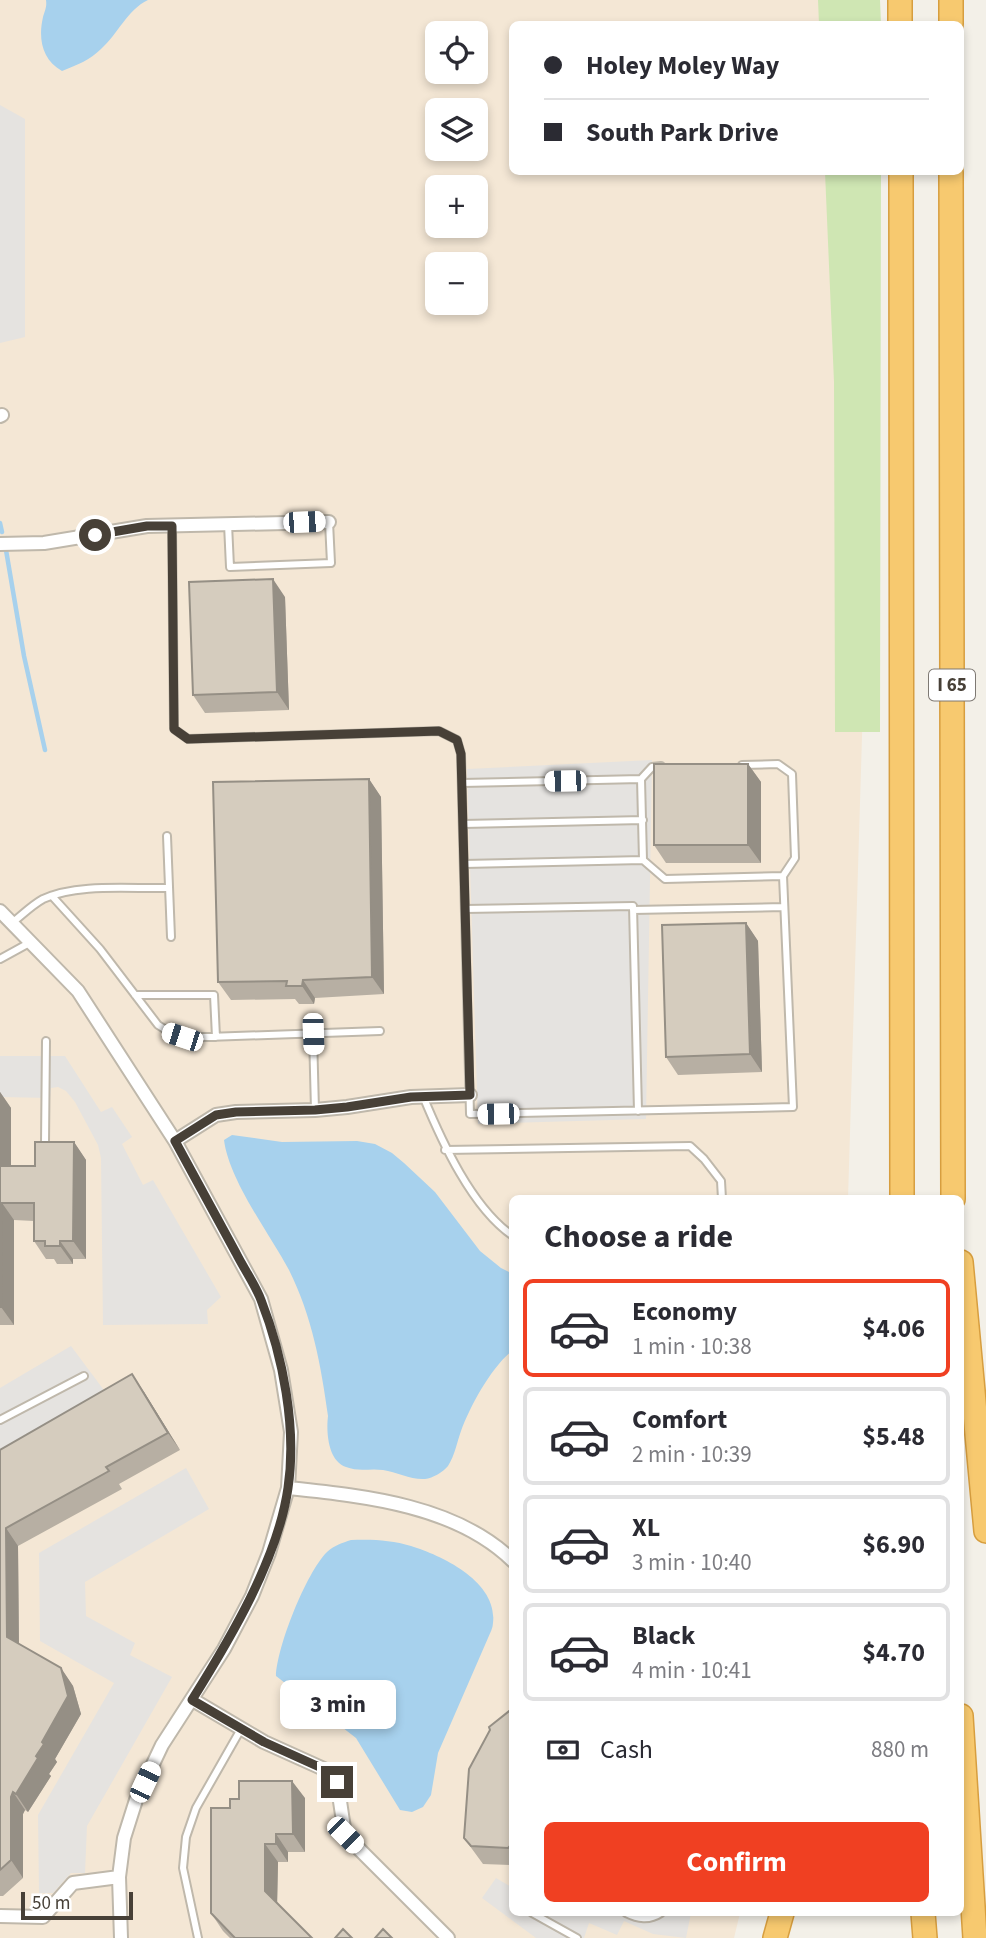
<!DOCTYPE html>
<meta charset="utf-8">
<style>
body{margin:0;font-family:"Source Sans 3",sans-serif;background:#f7f7f7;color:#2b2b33;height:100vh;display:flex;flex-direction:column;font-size:26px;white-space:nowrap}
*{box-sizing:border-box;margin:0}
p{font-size:23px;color:#7c7c81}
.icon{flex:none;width:38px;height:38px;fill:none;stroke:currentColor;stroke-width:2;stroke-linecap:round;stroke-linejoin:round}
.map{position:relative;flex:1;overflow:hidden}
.details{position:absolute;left:509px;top:1195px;width:455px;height:721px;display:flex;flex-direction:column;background:#fff;border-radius:10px;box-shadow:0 4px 10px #0003}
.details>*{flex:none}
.hud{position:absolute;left:509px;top:21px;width:455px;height:154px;border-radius:10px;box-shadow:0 4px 10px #0003;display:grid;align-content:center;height:154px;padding:0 35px;background:#fff}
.buttons{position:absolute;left:425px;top:21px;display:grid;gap:14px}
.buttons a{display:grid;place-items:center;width:63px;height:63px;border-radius:10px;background:#fff;box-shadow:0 4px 10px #0003;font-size:35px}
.scale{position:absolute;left:21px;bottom:18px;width:112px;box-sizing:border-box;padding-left:7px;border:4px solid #474037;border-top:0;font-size:19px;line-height:24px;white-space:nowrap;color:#474037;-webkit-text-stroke:5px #fff;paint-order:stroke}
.end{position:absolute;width:32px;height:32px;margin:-16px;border:9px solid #474037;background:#fff;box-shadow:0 0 0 4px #fff}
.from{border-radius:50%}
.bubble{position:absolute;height:49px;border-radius:10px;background:#fff;box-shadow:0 4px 10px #0003;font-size:23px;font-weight:700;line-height:49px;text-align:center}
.car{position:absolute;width:21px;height:42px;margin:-21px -10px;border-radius:9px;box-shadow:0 0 5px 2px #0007;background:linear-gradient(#fff 24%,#345 0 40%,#fff 0 76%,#345 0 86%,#fff 0)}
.hud b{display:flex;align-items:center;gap:24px;height:66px;font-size:26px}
.hud b+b{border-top:2px solid #e1e1e2}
.hud i{width:18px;height:18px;background:#2b2b33}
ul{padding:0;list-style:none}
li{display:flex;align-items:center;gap:21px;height:98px;margin:0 14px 10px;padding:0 21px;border:4px solid #e1e1e2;border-radius:10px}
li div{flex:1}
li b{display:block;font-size:26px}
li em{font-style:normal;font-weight:700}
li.on{border-color:#f04022}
li>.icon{width:63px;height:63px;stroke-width:1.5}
h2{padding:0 35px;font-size:32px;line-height:84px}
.pay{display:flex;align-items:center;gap:18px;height:77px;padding:0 35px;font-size:26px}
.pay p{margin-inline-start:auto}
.action{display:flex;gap:14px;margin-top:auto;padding:14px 35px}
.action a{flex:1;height:80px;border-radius:10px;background:#f04022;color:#fff;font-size:28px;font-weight:700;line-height:80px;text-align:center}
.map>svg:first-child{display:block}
.commercial{fill:#f4e7d5;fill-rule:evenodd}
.green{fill:#cfe6b3}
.parking{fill:#e5e3e0}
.water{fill:#a7d1ed}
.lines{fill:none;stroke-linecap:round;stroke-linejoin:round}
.stream{stroke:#a7d1ed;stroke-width:4.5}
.service-casing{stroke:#bfb8ab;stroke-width:10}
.minor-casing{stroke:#bfb8ab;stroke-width:16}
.motorway-casing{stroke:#d79e3f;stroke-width:26}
.service{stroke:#fff;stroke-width:6}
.minor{stroke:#fff;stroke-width:12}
.motorway{stroke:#f7c96f;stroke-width:23}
.wall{fill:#b7afa3}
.shaded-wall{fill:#958f85}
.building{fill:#d5ccbe;stroke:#958f85;stroke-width:2}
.route{stroke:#474037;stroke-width:9}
.labels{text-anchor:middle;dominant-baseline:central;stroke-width:5;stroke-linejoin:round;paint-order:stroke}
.shield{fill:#fff;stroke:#7e7973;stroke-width:2}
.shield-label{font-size:19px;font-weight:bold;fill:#474037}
</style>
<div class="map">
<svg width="986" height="1938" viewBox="0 0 986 1938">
<rect width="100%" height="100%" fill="#f3f0e8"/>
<path class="commercial" d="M0,0H861V24H513V172H863L867,572L848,1199H513V1913H740L734,1938H0ZM438,33H476V72H438ZM438,110H476V149H438ZM438,187H476V226H438ZM438,264H476V303H438Z"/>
<path class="green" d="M818,0H880L881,24H819Z
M825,172H881L880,732H835L834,382Z"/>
<path class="parking" d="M0,105L25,119V337L0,343Z
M652,760L646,1119L478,1124L467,769Z
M0,1056H65L101,1112L112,1107L132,1137L122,1144L143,1185L153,1180L221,1297L207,1310L208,1324L103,1325L101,1158L98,1145L75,1102L66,1091L58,1087L51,1088L50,1098L0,1097Z
M71,1346L112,1401L0,1465V1388Z
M186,1468L209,1509L85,1582L86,1616L135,1643L130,1655L172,1677L87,1826L85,1873H71L53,1893H39L38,1815L114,1683L40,1641L39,1553Z
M496,1878L513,1888V1913H691L686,1938L653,1934L624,1921L617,1935L589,1923L584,1938H536L482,1898Z"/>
<path class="water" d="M46,0H148C127,10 118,34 101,49C90,60 77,65 62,71C42,60 38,39 43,17C45,10 47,7 46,0Z
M232,1135L282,1142L357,1141L375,1144L392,1153L404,1163L435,1192L480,1251L501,1268L513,1274V1350C492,1366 470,1406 461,1431C457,1442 455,1455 448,1466C443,1472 433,1478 425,1479C411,1480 397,1472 383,1470C370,1468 359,1472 346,1467C328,1461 326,1432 328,1416C321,1365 312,1316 289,1270C269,1233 229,1180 224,1140Z
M351,1540C371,1539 392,1540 411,1546C443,1556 498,1582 493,1623C493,1628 490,1633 488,1638L438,1753L431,1795L423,1807L412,1812L400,1810L356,1738L276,1676C277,1647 306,1573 327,1552C335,1545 342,1543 351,1540Z"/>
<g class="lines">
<path class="stream" d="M0,523L2,532
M6,550L24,656L45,750"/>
<g class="service-casing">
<path id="service" d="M228,524L230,567L331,563L329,522
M172,525L174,729L188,739L439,731L457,740L461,754L470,1114L793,1107L783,876L795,858L792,774L778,764L742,765
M641,779L643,860L665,879L783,876
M462,783L641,779L652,767L661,766
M463,824L643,820
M167,836L171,937
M464,864L643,860
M52,896L100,949L158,1025C174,1036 189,1037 208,1037L380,1031
M465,909L633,906L638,1111
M633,910L784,907
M12,923C22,915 32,905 43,899C77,883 131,889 168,888
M0,959L31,942
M135,995H214L216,1037
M313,1034L315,1110
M423,1096C442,1142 472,1208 513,1236
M45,1143L46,1041
M445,1150L690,1146L704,1159L721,1181L722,1199
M0,1420L84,1376
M532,1913L577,1938
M626,1913C638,1919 649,1921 661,1913
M198,1938L183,1868L186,1837L196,1808L241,1729"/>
</g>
<g class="minor-casing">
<path id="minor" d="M0,416L2,415
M0,544L44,543L147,526L329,522
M0,911L78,991L175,1141L261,1299L281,1370L291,1432L288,1488L269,1553L252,1596L224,1649L162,1745L136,1800L124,1838L119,1877L121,1938
M175,1141L216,1115L236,1112L315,1110L347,1107L411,1097L470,1095
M288,1488C364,1496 456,1505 513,1561
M193,1700L264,1742L326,1770L337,1781L345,1835L448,1938
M0,1916L43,1917L73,1883L119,1877"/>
</g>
<g class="motorway-casing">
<path id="motorway" d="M900,0V24
M951,0V24
M901,172L902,1199
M951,172L953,1199
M961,1262L986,1531
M961,1716L975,1938
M923,1913L925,1938
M775,1938L782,1913"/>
</g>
<use href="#service" class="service"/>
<use href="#minor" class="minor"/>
<use href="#motorway" class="motorway"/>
</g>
<path class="wall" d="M285,597L289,710L205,713L193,695Z
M748,764L761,782V863H666L654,845Z
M369,779L381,797L384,994L315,998L314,1004H299L295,999L231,1000L218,982Z
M746,923L758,941L762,1072L678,1075L666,1057Z
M0,1092L11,1108V1166H35L74,1142L86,1160V1259H73V1264H57L54,1259H46L34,1241V1221L14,1220V1325H0Z
M144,1392L180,1450L119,1484L122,1489L18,1546L19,1644L61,1668L73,1686L81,1714L55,1759L57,1762L49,1774L51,1776L28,1812L25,1810L23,1814V1878L3,1896H0V1450Z
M513,1708V1865L483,1864L464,1838Z
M305,1798V1852H288V1862H278L277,1904L312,1938H230L223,1931L211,1913L230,1808L239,1799Z"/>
<path class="shaded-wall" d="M273,579L285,597L289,710L277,692Z
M748,764L761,782V863L748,845Z
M369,779L381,797L384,994L372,977Z
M746,923L758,941L762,1072L750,1054Z
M303,980L315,998L314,1004L302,986Z
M0,1092L11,1108V1184L0,1168Z
M74,1142L86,1160V1259L73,1241Z
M2,1203L14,1220V1325L1,1307Z
M60,1241L73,1259V1264L60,1246Z
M132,1374L144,1392L180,1450L168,1433Z
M6,1528L18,1546L19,1654L7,1637Z
M61,1668L73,1686L81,1714L55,1759L57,1762L49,1774L51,1776L28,1812L16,1794L36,1756L42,1742Z
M292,1781L305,1798V1852L293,1834Z
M13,1792L25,1810L23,1814V1878L11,1860V1797Z
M276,1834L288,1852V1862L276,1844Z
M265,1844L278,1862L277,1909L265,1891Z"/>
<path class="building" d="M273,579L277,692L193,695L189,582Z
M654,764H748V845H654Z
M369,779L372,977L303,980L302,986H286L287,981L218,982L213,782Z
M746,923L750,1054L666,1057L662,925Z
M35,1142H74L73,1241H60V1246H45V1241H34V1203H2L1,1307H0V1166H35Z
M132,1374L168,1433L106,1467L109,1471L6,1528L7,1637L61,1668L68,1696L42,1742L44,1744L36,1756L38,1758L16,1794L13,1792L11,1797V1860L0,1870V1450Z
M513,1708V1843L508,1848L471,1846L464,1838L469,1769L490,1730L489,1727Z
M239,1781H292L293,1834H276V1844H265V1891L312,1938H235L211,1913V1808H230V1799H239Z
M343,1929L352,1938H335Z
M383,1929L392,1938H375Z"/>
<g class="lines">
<path class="route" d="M95,535L147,526H172L174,729L188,739L439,731L457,740L461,754L470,1095L411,1097L347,1107L315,1110L236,1112L216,1115L175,1141C196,1179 216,1216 236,1253C244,1269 255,1284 261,1300C283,1356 297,1428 288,1488C278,1559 230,1639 192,1700L264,1742L326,1770L337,1782"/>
</g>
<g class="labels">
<rect class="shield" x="929" y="669.5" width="46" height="31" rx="5"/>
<g class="shield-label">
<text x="952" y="685">I 65</text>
</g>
</g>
</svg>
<div class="buttons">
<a><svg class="icon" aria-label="locate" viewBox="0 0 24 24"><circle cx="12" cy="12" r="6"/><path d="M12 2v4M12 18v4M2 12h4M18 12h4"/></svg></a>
<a><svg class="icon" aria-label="layers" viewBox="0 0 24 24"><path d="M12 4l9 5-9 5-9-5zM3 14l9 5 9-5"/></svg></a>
<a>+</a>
<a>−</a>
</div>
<div class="scale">50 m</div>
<i class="end from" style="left:95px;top:535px"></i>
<i class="end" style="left:337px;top:1782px"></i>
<div class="bubble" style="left:280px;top:1680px;width:116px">3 min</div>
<i class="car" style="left:304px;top:522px;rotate:88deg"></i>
<i class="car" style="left:565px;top:781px;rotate:269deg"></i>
<i class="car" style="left:313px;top:1034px;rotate:178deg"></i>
<i class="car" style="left:182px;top:1037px;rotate:288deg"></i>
<i class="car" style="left:498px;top:1114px;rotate:269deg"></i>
<i class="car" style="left:145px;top:1782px;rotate:25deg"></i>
<i class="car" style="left:345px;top:1835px;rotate:135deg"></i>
<div class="hud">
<b><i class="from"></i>Holey Moley Way</b>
<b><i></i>South Park Drive</b>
</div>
<section class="details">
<h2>Choose a ride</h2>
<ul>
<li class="on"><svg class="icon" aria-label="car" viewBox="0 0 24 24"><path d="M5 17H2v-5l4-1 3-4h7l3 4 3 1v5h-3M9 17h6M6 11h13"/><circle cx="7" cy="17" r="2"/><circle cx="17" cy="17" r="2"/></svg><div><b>Economy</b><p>1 min · 10:38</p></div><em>$4.06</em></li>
<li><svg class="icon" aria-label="car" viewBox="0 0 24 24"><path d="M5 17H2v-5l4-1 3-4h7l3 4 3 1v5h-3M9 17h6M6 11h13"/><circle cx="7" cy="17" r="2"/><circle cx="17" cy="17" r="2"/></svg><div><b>Comfort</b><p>2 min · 10:39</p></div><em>$5.48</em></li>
<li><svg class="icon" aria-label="car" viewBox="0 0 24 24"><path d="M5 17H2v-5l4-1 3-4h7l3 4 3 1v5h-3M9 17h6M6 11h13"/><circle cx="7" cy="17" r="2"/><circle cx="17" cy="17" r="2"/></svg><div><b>XL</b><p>3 min · 10:40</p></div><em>$6.90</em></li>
<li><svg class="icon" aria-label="car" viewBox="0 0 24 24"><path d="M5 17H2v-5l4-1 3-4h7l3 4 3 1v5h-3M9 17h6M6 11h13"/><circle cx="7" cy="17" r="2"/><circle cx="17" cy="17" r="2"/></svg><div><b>Black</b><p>4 min · 10:41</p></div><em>$4.70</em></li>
</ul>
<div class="pay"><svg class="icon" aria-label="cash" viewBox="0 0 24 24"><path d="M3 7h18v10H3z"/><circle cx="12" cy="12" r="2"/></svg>Cash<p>880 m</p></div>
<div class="action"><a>Confirm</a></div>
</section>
</div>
